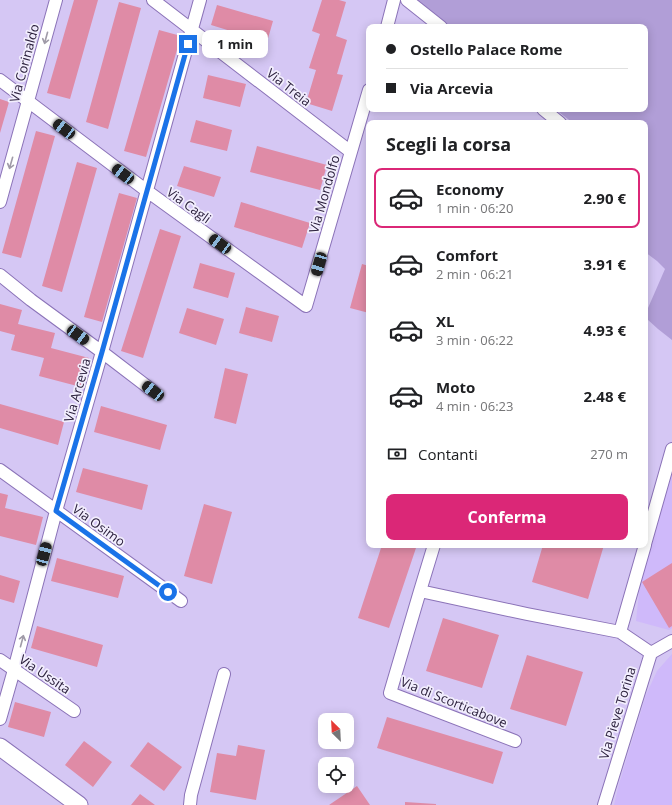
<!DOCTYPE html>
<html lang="it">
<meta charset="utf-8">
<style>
body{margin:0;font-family:"Open Sans",sans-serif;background:#f6f6f6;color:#202124;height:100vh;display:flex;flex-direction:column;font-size:15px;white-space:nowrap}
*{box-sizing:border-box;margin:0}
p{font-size:13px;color:#757577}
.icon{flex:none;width:22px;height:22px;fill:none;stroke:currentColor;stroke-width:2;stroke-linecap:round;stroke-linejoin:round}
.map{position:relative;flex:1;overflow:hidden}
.side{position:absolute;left:366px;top:120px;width:282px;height:428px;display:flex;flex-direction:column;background:#fff;border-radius:8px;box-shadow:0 2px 10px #0003}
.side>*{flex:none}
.hud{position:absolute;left:366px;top:24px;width:282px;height:88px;border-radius:8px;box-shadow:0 2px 10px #0003;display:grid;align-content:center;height:88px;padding:0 20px;background:#fff}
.needle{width:26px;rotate:336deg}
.controls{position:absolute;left:318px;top:713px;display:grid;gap:8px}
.controls a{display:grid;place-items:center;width:36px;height:36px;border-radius:8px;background:#fff;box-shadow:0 2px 10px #0003;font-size:20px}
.end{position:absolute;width:18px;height:18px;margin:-9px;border:5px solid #1a73e8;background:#fff;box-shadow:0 0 0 2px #fff}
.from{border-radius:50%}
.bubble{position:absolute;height:28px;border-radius:8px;background:#fff;box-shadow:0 2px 10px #0003;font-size:13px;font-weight:700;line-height:28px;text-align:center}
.car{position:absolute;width:12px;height:24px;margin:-12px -6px;border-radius:5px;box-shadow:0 0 3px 1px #0007;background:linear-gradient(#222 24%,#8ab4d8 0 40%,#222 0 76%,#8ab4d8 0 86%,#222 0)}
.hud b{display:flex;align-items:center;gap:14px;height:38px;font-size:15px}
.hud b+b{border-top:1px solid #e0e0e0}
.hud i{width:10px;height:10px;background:#202124}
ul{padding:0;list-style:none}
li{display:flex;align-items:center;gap:12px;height:60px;margin:0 8px 6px;padding:0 12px;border:2px solid transparent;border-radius:8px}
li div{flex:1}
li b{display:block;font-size:15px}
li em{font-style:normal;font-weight:700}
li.selected{border-color:#db2777}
li>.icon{width:36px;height:36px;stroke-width:1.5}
h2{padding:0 20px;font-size:18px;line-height:48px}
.pay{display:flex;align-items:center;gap:10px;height:44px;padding:0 20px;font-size:15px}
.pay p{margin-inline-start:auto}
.action{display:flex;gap:8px;margin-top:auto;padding:8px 20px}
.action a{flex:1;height:46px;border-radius:8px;background:#db2777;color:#fff;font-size:16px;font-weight:700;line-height:46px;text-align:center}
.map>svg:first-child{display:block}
.built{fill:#cfb9fa}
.green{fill:#b19ed7}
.building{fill:#df8ba6}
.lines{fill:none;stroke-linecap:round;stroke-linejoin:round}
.street-casing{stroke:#8b73b8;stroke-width:14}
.secondary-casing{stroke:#8b73b8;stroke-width:19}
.street{stroke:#fff;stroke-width:12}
.secondary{stroke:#fff;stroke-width:17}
.oneway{stroke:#a09ba8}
.route{stroke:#1a73e8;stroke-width:5}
.labels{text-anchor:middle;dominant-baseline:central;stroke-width:3.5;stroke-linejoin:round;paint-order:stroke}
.street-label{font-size:13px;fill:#2c213e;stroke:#f2eefd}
</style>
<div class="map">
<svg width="672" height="805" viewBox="0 0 672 805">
<rect width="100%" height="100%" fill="#d5c7f4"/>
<path class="built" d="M672,468V628L669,630L636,621L640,583L646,554Z
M672,654V805H614L619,784L646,695L657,671Z"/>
<path class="green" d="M415,0H672V340L658,329L647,319L648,308L665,269L657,261L645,252V123H573L555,109H645V27H450Z"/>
<path class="building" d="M74,0H98L70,99L47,93Z
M322,0H339L346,2L336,36L347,40L337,74L343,75L332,111L306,103L316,70L309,68L320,34L312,31Z
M119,2L141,8L108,129L86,122Z
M217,5L273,21L267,42L211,25Z
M159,30L181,36L146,157L124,151Z
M208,75L246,84L240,107L203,98Z
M0,99L9,102L0,133Z
M196,120L232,130L227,151L190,142Z
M36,131L55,136L21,258L2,253Z
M257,146L327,165L320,190L250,172Z
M77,162L97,168L62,292L42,286Z
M184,166L221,177L214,197L177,186Z
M119,193L137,198L102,322L84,317Z
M241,202L310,223L302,248L234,227Z
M160,229L181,236L143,358L121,351Z
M200,263L235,273L228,298L193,288Z
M362,264L369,266V313L350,308Z
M0,304L22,310L18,324L55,333L51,348L89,358L81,387L39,376L44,358L11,350L15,335L0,331Z
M246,307L279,316L272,342L239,333Z
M187,308L224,319L216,345L179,333Z
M225,368L248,374L236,424L214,418Z
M0,404L64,422L58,445L0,428Z
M101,406L167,425L160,450L94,432Z
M83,468L148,485L142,510L76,492Z
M0,493L8,495L5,508L43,517L36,545L0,536Z
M204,504L232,512L212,584L184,576Z
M382,545H417L389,628L358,618Z
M543,545H604L588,599L532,582Z
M57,558L124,576L118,598L51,581Z
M672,563V626L669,628L642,582Z
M0,575L20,581L14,603L0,599Z
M443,618L499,635L482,688L426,671Z
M37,626L103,645L97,667L31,648Z
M527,655L583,672L566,726L510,709Z
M15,702L51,712L44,737L8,727Z
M387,717L503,752L493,784L377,748Z
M84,741L112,762L93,787L65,765Z
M148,742L182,767L164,791L130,766Z
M238,745L265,750L256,800L210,792L217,753L236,756Z
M357,786L370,805H329Z
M140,794L155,805H131Z
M405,802L436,804V805H405Z"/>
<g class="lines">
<g class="street-casing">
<path id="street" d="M153,0L351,152
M407,0L441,27
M387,27L394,0
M0,80L147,191L306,306L369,90
M543,109L560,123
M0,202L56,0
M0,275L31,300L102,352L153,391
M0,470L181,601
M645,544L672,449
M434,545L420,591L390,693L515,741
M420,591L527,614L620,632L651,653
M620,632L645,545
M0,660L74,711
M0,719L14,670L56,511L102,352L200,0
M190,805L191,795L224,674
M604,805L651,653L672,641"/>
</g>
<g class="secondary-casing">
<path id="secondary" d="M0,747L79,805"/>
</g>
<use href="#street" class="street"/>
<use href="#secondary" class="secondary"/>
</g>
<defs><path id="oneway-shaft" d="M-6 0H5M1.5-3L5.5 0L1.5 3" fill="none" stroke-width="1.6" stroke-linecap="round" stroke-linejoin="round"/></defs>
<g class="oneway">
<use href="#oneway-shaft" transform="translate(46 38) rotate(105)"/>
<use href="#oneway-shaft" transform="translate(11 163) rotate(106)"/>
<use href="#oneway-shaft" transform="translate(22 641) rotate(-75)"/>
</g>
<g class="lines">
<path class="route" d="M168,592L56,511L102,352L188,44"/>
</g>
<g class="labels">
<g class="street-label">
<text transform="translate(24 63) rotate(-75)">Via Corinaldo</text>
<text transform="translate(289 87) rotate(38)">Via Treia</text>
<text transform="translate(324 194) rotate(-74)">Via Mondolfo</text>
<text transform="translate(189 205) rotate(36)">Via Cagli</text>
<text transform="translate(77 390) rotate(-74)">Via Arcevia</text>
<text transform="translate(99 525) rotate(36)">Via Osimo</text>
<text transform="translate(45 674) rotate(34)">Via Ussita</text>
<text transform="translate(454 702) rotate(22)">Via di Scorticabove</text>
<text transform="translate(617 713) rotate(-73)">Via Pieve Torina</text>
</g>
</g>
</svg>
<div class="controls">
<a><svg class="needle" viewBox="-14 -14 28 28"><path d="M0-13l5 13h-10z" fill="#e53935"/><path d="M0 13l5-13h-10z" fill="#757577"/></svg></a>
<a><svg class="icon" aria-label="locate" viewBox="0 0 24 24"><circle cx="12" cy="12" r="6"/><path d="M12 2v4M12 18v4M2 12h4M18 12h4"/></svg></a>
</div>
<i class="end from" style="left:168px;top:592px"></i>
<i class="end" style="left:188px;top:44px"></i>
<div class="bubble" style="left:202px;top:30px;width:66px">1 min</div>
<i class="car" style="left:64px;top:129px;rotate:307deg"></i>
<i class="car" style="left:123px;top:174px;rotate:307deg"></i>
<i class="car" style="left:220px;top:244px;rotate:306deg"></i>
<i class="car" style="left:319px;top:264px;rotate:196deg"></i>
<i class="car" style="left:78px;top:335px;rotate:126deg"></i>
<i class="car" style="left:153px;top:391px;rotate:308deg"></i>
<i class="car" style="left:44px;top:554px;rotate:15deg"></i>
<div class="hud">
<b><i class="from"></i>Ostello Palace Rome</b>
<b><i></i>Via Arcevia</b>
</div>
<section class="side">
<h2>Scegli la corsa</h2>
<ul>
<li class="selected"><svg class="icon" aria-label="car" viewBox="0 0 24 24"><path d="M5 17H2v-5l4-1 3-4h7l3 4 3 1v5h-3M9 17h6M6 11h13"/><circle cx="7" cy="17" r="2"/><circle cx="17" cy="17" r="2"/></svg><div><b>Economy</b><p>1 min · 06:20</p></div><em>2.90 €</em></li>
<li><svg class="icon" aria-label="car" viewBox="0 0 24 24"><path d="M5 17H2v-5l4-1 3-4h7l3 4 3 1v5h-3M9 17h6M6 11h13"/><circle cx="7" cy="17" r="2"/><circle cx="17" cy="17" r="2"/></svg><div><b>Comfort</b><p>2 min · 06:21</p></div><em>3.91 €</em></li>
<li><svg class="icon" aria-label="car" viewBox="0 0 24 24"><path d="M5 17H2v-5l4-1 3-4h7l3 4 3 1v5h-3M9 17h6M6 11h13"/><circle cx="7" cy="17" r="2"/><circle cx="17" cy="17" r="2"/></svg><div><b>XL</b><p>3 min · 06:22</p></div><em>4.93 €</em></li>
<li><svg class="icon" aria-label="car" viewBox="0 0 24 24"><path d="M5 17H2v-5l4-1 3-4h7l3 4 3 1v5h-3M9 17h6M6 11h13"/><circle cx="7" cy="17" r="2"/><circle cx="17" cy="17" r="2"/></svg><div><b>Moto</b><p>4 min · 06:23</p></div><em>2.48 €</em></li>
</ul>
<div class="pay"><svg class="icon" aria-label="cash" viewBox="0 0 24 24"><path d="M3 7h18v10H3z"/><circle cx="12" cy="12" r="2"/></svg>Contanti<p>270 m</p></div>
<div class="action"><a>Conferma</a></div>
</section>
</div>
